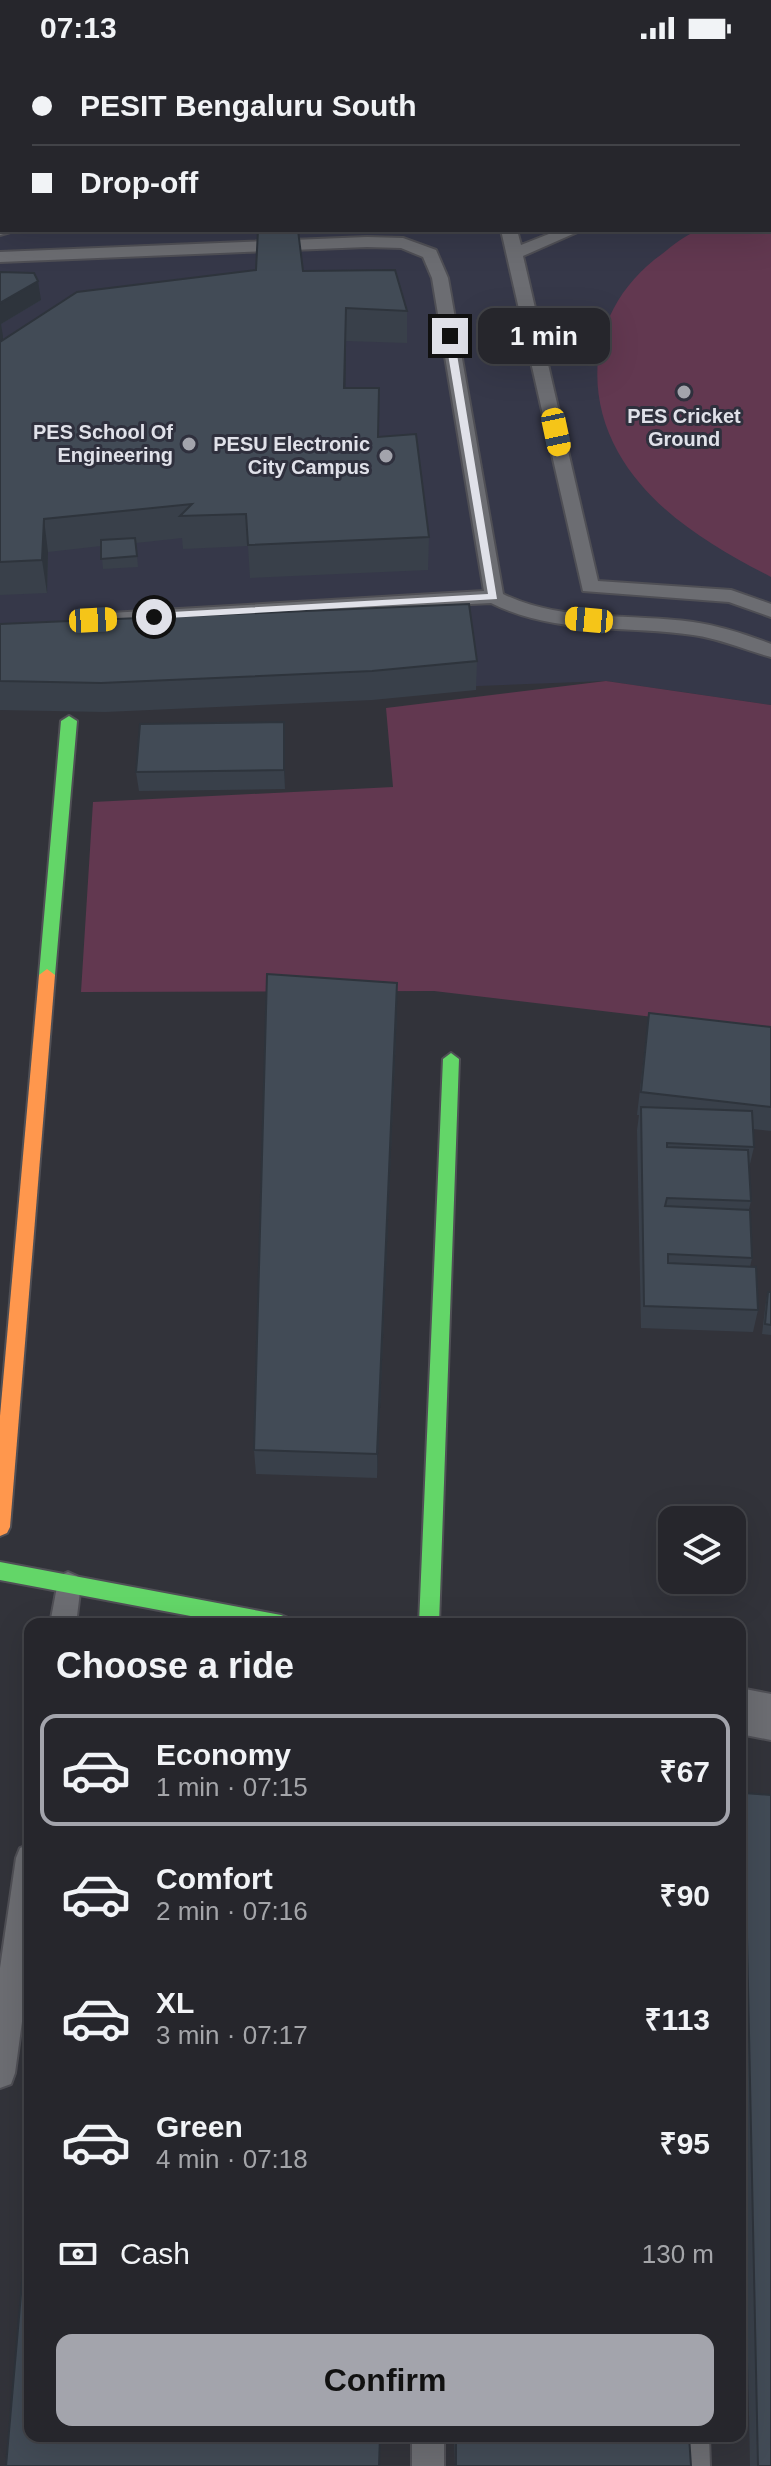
<!DOCTYPE html>
<meta charset="utf-8">
<style>
body{margin:0;font-family:Arial,sans-serif;background:#2e2e34;color:#f1f3f6;height:100vh;display:flex;flex-direction:column;font-size:30px;white-space:nowrap}
*{box-sizing:border-box;margin:0}
p{font-size:26px;color:#a4a5a9}
.icon{flex:none;width:44px;height:44px;fill:none;stroke:currentColor;stroke-width:2;stroke-linecap:round;stroke-linejoin:round}
.map{position:relative;flex:1;overflow:hidden}
.sheet{position:absolute;left:24px;top:1562px;width:722px;height:824px;display:flex;flex-direction:column;background:#26262c;border-radius:16px;box-shadow:0 8px 32px #0002,0 0 0 2px #424348}
.sheet>*{flex:none}
.guide{position:absolute;left:0px;top:0px;width:772px;height:176px;box-shadow:0 8px 32px #0002,0 0 0 2px #424348;display:grid;align-content:center;height:176px;padding:0 32px;background:#26262c}
.tools{position:absolute;left:658px;top:1450px;display:grid;gap:16px}
.tools a{display:grid;place-items:center;width:88px;height:88px;border-radius:16px;background:#26262c;box-shadow:0 8px 32px #0002,0 0 0 2px #424348;font-size:40px}
.end{position:absolute;width:36px;height:36px;margin:-18px;border:10px solid #e0e1e9;background:#111;box-shadow:0 0 0 4px #111}
.from{border-radius:50%}
.bubble{position:absolute;height:56px;border-radius:16px;background:#26262c;box-shadow:0 8px 32px #0002,0 0 0 2px #424348;font-size:26px;font-weight:600;line-height:56px;text-align:center}
.car{position:absolute;width:24px;height:48px;margin:-24px -12px;border-radius:10px;box-shadow:0 0 6px 2px #0007;background:linear-gradient(#f5c518 24%,#345 0 40%,#f5c518 0 76%,#345 0 86%,#f5c518 0)}
.guide b{display:flex;align-items:center;gap:28px;height:76px;font-size:30px}
.guide b+b{border-top:2px solid #424348}
.guide i{width:20px;height:20px;background:#f1f3f6}
ul{padding:0;list-style:none}
li{display:flex;align-items:center;gap:24px;height:112px;margin:0 16px 12px;padding:0 16px;border:4px solid transparent;border-radius:16px}
li div{flex:1}
li b{display:block;font-size:30px}
li em{font-style:normal;font-weight:600}
li.on{border-color:#a3a4ac}
li>.icon{width:72px;height:72px;stroke-width:1.5}
h2{padding:0 32px;font-size:36px;line-height:96px}
.pay{display:flex;align-items:center;gap:20px;height:88px;padding:0 32px;font-size:30px}
.pay p{margin-inline-start:auto}
.button{display:flex;gap:16px;margin-top:auto;padding:16px 32px}
.button a{flex:1;height:92px;border-radius:16px;background:#a3a4ac;color:#111;font-size:32px;font-weight:600;line-height:92px;text-align:center}
.status{display:flex;justify-content:space-between;align-items:center;height:56px;padding:0 40px;background:#26262c;direction:ltr}
.status svg{height:22px;fill:currentColor}
.map>svg:first-child{display:block}
.built{fill:#363849}
.green{fill:#623850}
.lines{fill:none;stroke-linecap:round;stroke-linejoin:round}
.lane-casing{stroke:#4f4f55;stroke-width:4}
.street-casing{stroke:#4f4f55;stroke-width:4}
.fast-casing{stroke:#4f4f55;stroke-width:4}
.slow-casing{stroke:#4f4f55;stroke-width:4}
.lane{fill:#6c6d72;fill-rule:evenodd}
.street{fill:#6c6d72;fill-rule:evenodd}
.fast{fill:#63d668;fill-rule:evenodd}
.slow{fill:#ff974d;fill-rule:evenodd}
.wall{fill:#39404a}
.shaded-wall{fill:#2e343c}
.building{fill:#424b56;stroke:#2e343c;stroke-width:2}
.route{fill:#e0e1e9}
.poi-dot{fill:#a3a4ac;stroke:#2f303d;stroke-width:3}
.labels{text-anchor:middle;dominant-baseline:central;stroke-width:6;stroke-linejoin:round;paint-order:stroke}
.far-poi-label{font-size:20px;font-weight:bold;fill:#e0e1e9;stroke:#2f303d;text-anchor:end}
</style>
<div class="status"><b>07:13</b><svg viewBox="0 0 49 12"><path d="M0 12V9h3v3zM5 12V6h3v6zM10 12V3h3v9zM15 12V0h3v12zM26 1h20v11H26zM47 4h2v5h-2z"/></svg></div>
<div class="map">
<svg width="771" height="2410" viewBox="0 0 771 2410">
<rect width="100%" height="100%" fill="#32333a"/>
<path class="built" d="M771,32V649L606,625L245,639L0,631V42L2,174H770Z"/>
<path class="green" d="M186,0H771V32L770,2Z
M771,145V521C713,491 651,455 618,396C579,326 596,245 662,198C672,190 685,179 697,175C717,168 749,174 770,174Z
M606,625L771,649V975L434,935L81,936L93,746L393,731L386,652Z"/>
<g class="lines">
<g class="lane-casing">
<path id="lane" d="M770,119H771V129H770Z
M0,169L2,174H17L0,179Z
M501,174H517L521,189L559,174H582L523,200L598,525L731,534L771,548V561L729,546L583,535Z
M367,181L403,182L436,194L448,222L503,538C563,567 629,557 693,566C720,570 745,578 771,588V601C745,594 721,583 693,579C625,569 555,579 491,547L86,568L83,564L86,560L93,558L484,535L432,222L423,201L401,192L367,191L0,206V196Z
M68,1516L77,1520L81,1528L76,1568H50L59,1520Z
M30,1788V1907L15,2017L11,2028L0,2032V1912L16,1802L20,1792Z
M412,2380H444V2410H412Z
M677,2380H709L710,2410H678Z"/>
</g>
<g class="street-casing">
<path id="street" d="M740,1632L771,1638V1684L740,1678Z"/>
</g>
<g class="fast-casing">
<path id="fast" d="M69,660L77,665L55,919L47,925L39,919L61,665Z
M451,997L459,1003L439,1568H419L443,1003Z
M0,1506L281,1559L288,1562L291,1568H233L0,1524Z"/>
</g>
<g class="slow-casing">
<path id="slow" d="M47,913L55,919L10,1471L7,1477L0,1480V1360L39,919Z"/>
</g>
<use href="#lane" class="lane"/>
<use href="#street" class="street"/>
<use href="#fast" class="fast"/>
<use href="#slow" class="slow"/>
</g>
<path class="wall" d="M303,215L407,255V287L346,285L345,332L379,380L429,481L428,514L250,522L248,490L183,493L182,482L136,487L138,511L103,513L101,490L48,496L47,537L0,539V216L41,244L1,268L3,284Z
M0,568L477,605L476,634L372,644L105,656L0,654Z
M285,685V733L139,735L136,716Z
M397,955L377,1422L256,1418L254,1394Z
M649,957L771,971V1075L753,1073L754,1091L749,1112L751,1145L749,1153L752,1202L750,1211L758,1254L753,1276L641,1272L637,1074L639,1059H637Z
M768,1236H771V1279L762,1278L766,1245Z
M744,1737L771,2410H750L740,1890V1750Z
M454,2380H689L691,2410H455Z"/>
<path class="shaded-wall" d="M38,225L41,244L1,268L3,280V305L0,285V247Z
M346,252V285L345,365L344,332Z
M44,463L48,496L47,537L42,504Z
M284,666L285,685V733L284,714Z
M397,927V955L377,1422V1398Z"/>
<path class="building" d="M258,174H298L303,215L395,214L407,255L346,252L344,332H379L378,381L416,378L429,481L248,489L246,458L180,460L192,448L44,463L42,504L0,506V286L77,236L256,214Z
M0,216L34,217L38,225L0,247Z
M135,482L137,500L101,503V484Z
M469,548L477,605L372,615L101,627L0,625V568Z
M284,666V714L136,716L140,668Z
M267,918L397,927L377,1398L254,1394Z
M649,957L771,971V1051L641,1036Z
M641,1051L752,1055L754,1091L667,1087V1091L748,1094L751,1145L667,1142L665,1150L750,1154L752,1202L668,1198V1207L756,1211L758,1254L644,1250Z
M768,1236H771V1269L765,1268Z
M744,1737L771,1739V2410H758Z
M30,2135V2380H380L379,2410H6Z
M456,2380H689L691,2410H456Z"/>
<path class="route" d="M450,277L454,280L497,543L151,563L154,557L488,538L445,280Z"/>
<g class="poi-dot">
<circle cx="684" cy="336" r="8"/>
<circle cx="189" cy="388" r="8"/>
<circle cx="386" cy="400" r="8"/>
</g>
<g class="labels">
<g class="far-poi-label">
<text x="684" y="360" text-anchor="middle">PES Cricket<tspan x="684" dy="23">Ground</tspan></text>
<text x="173" y="376">PES School Of<tspan x="173" dy="23">Engineering</tspan></text>
<text x="370" y="388">PESU Electronic<tspan x="370" dy="23">City Campus</tspan></text>
</g>
</g>
</svg>
<div class="tools">
<a><svg class="icon" aria-label="layers" viewBox="0 0 24 24"><path d="M12 4l9 5-9 5-9-5zM3 14l9 5 9-5"/></svg></a>
</div>
<i class="end from" style="left:154px;top:561px"></i>
<i class="end" style="left:450px;top:280px"></i>
<div class="bubble" style="left:478px;top:252px;width:132px">1 min</div>
<i class="car" style="left:556px;top:376px;rotate:168deg"></i>
<i class="car" style="left:93px;top:564px;rotate:87deg"></i>
<i class="car" style="left:589px;top:564px;rotate:275deg"></i>
<div class="guide">
<b><i class="from"></i>PESIT Bengaluru South</b>
<b><i></i>Drop-off</b>
</div>
<section class="sheet">
<h2>Choose a ride</h2>
<ul>
<li class="on"><svg class="icon" aria-label="car" viewBox="0 0 24 24"><path d="M5 17H2v-5l4-1 3-4h7l3 4 3 1v5h-3M9 17h6M6 11h13"/><circle cx="7" cy="17" r="2"/><circle cx="17" cy="17" r="2"/></svg><div><b>Economy</b><p>1 min · 07:15</p></div><em>₹67</em></li>
<li><svg class="icon" aria-label="car" viewBox="0 0 24 24"><path d="M5 17H2v-5l4-1 3-4h7l3 4 3 1v5h-3M9 17h6M6 11h13"/><circle cx="7" cy="17" r="2"/><circle cx="17" cy="17" r="2"/></svg><div><b>Comfort</b><p>2 min · 07:16</p></div><em>₹90</em></li>
<li><svg class="icon" aria-label="car" viewBox="0 0 24 24"><path d="M5 17H2v-5l4-1 3-4h7l3 4 3 1v5h-3M9 17h6M6 11h13"/><circle cx="7" cy="17" r="2"/><circle cx="17" cy="17" r="2"/></svg><div><b>XL</b><p>3 min · 07:17</p></div><em>₹113</em></li>
<li><svg class="icon" aria-label="car" viewBox="0 0 24 24"><path d="M5 17H2v-5l4-1 3-4h7l3 4 3 1v5h-3M9 17h6M6 11h13"/><circle cx="7" cy="17" r="2"/><circle cx="17" cy="17" r="2"/></svg><div><b>Green</b><p>4 min · 07:18</p></div><em>₹95</em></li>
</ul>
<div class="pay"><svg class="icon" aria-label="cash" viewBox="0 0 24 24"><path d="M3 7h18v10H3z"/><circle cx="12" cy="12" r="2"/></svg>Cash<p>130 m</p></div>
<div class="button"><a>Confirm</a></div>
</section>
</div>
